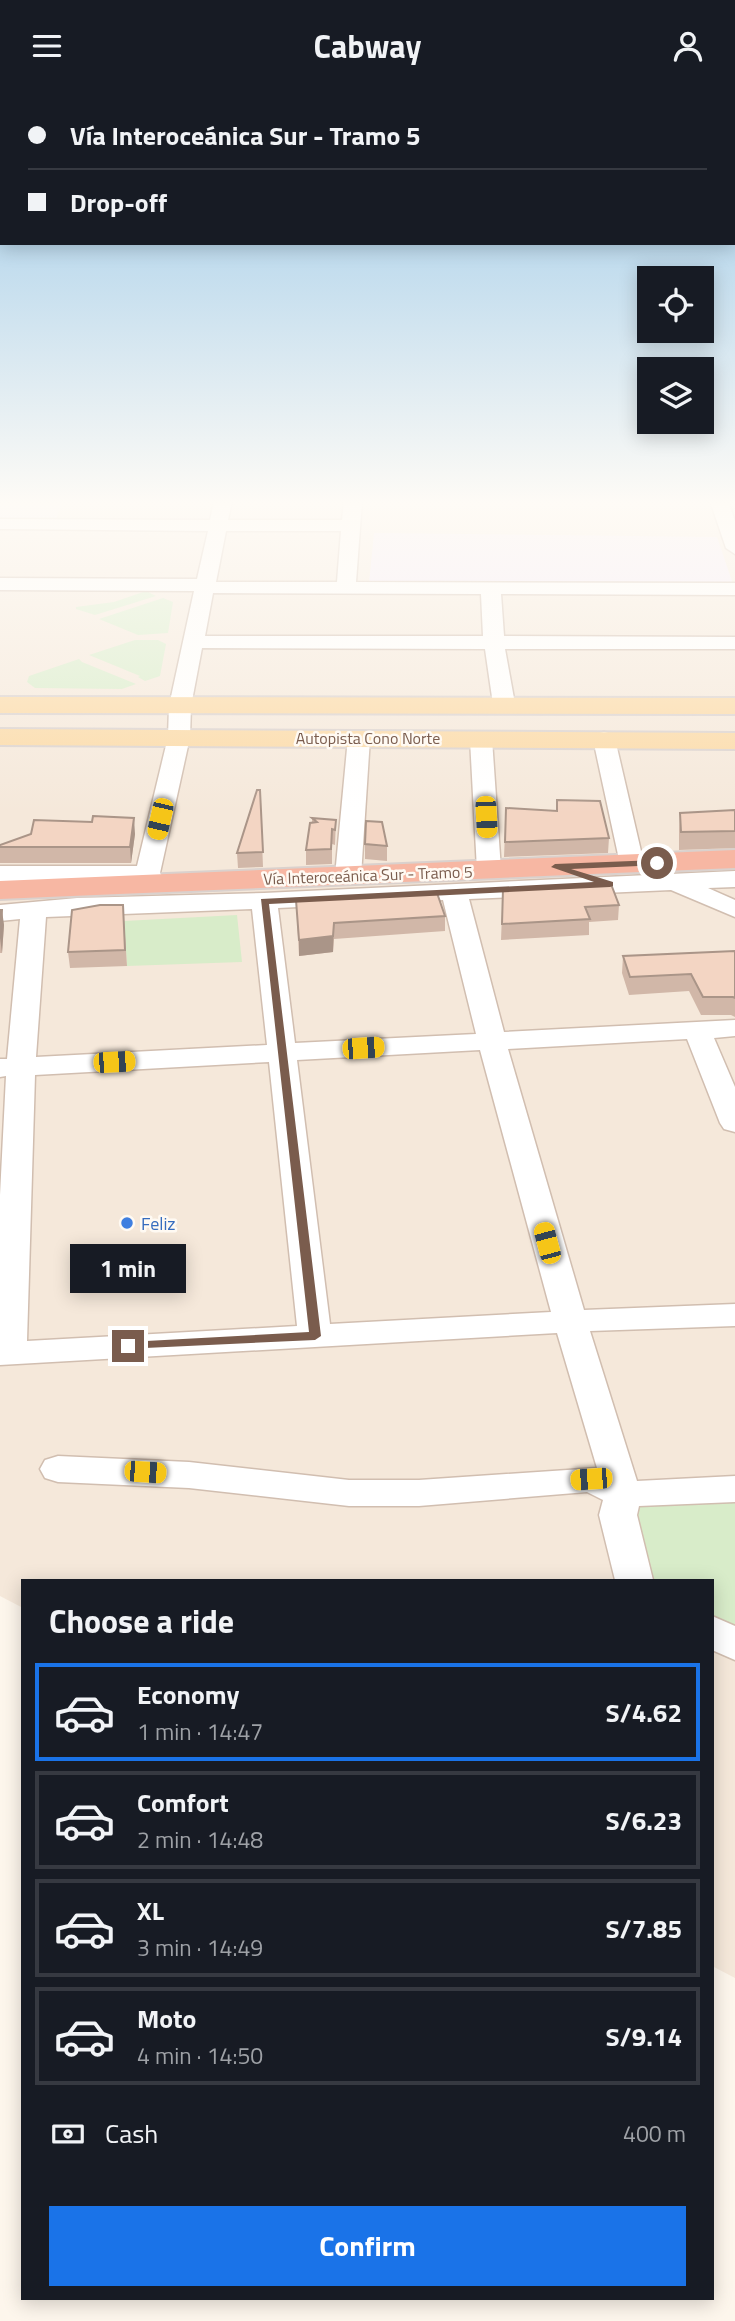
<!DOCTYPE html>
<meta charset="utf-8">
<style>
body{margin:0;font-family:"Titillium Web",sans-serif;background:#242831;color:#f1f3f6;height:100vh;display:flex;flex-direction:column;font-size:26px;white-space:nowrap}
*{box-sizing:border-box;margin:0}
p{font-size:23px;color:#9ea1a6}
.icon{flex:none;width:38px;height:38px;fill:none;stroke:currentColor;stroke-width:2;stroke-linecap:round;stroke-linejoin:round}
.map{position:relative;flex:1;overflow:hidden}
.side{position:absolute;left:21px;top:1488px;width:693px;height:721px;display:flex;flex-direction:column;background:#171b24;border-radius:0px;box-shadow:0 4px 18px #0003}
.side>*{flex:none}
.banner{position:absolute;left:0px;top:0px;width:735px;height:154px;box-shadow:0 4px 18px #0003;display:grid;align-content:center;height:154px;padding:0 28px;background:#171b24}
.buttons{position:absolute;left:637px;top:175px;display:grid;gap:14px}
.buttons a{display:grid;place-items:center;width:77px;height:77px;border-radius:0px;background:#171b24;box-shadow:0 4px 18px #0003;font-size:35px}
.end{position:absolute;width:32px;height:32px;margin:-16px;border:9px solid #7a5c4d;background:#fff;box-shadow:0 0 0 4px #fff}
.from{border-radius:50%}
.bubble{position:absolute;height:49px;border-radius:0px;background:#171b24;box-shadow:0 4px 18px #0003;font-size:23px;font-weight:700;line-height:49px;text-align:center}
.car{position:absolute;width:21px;height:42px;margin:-21px -10px;border-radius:9px;box-shadow:0 0 5px 2px #0007;background:linear-gradient(#f5c518 24%,#345 0 40%,#f5c518 0 76%,#345 0 86%,#f5c518 0)}
.banner b{display:flex;align-items:center;gap:24px;height:66px;font-size:26px}
.banner b+b{border-top:2px solid #363941}
.banner i{width:18px;height:18px;background:#f1f3f6}
ul{padding:0;list-style:none}
li{display:flex;align-items:center;gap:21px;height:98px;margin:0 14px 10px;padding:0 14px;border:4px solid #363941;border-radius:0px}
li div{flex:1}
li b{display:block;font-size:26px}
li em{font-style:normal;font-weight:700}
li.selected{border-color:#1a73e8}
li>.icon{width:63px;height:63px;stroke-width:1.5}
h2{padding:0 28px;font-size:32px;line-height:84px}
.pay{display:flex;align-items:center;gap:18px;height:77px;padding:0 28px;font-size:26px}
.pay p{margin-inline-start:auto}
.cta{display:flex;gap:14px;margin-top:auto;padding:14px 28px}
.cta a{flex:1;height:80px;border-radius:0px;background:#1a73e8;color:#fff;font-size:28px;font-weight:700;line-height:80px;text-align:center}
header{display:flex;justify-content:space-between;align-items:center;height:91px;padding:0 28px;background:#171b24;font-size:32px;font-weight:700}
.map>svg:first-child{display:block}
.residential{fill:#f5e8da}
.education{fill:#f3e8fa}
.green{fill:#d8ecc9}
.lines{fill:none;stroke-linecap:round;stroke-linejoin:round}
.minor-casing{stroke:#d1beb0;stroke-width:3}
.major-casing{stroke:#dad1cd;stroke-width:4}
.highway-casing{stroke:#dad1cd;stroke-width:4}
.minor{fill:#fff;fill-rule:evenodd}
.major{fill:#fbd9a5;fill-rule:evenodd}
.highway{fill:#f7b7a3;fill-rule:evenodd}
.wall{fill:#d1b7a8}
.shaded-wall{fill:#aa9588}
.building{fill:#f3d5c3;stroke:#aa9588;stroke-width:2}
.route{fill:#7a5c4d}
.shop-dot{fill:#3f7fe0;stroke:#fffaf3;stroke-width:2.5}
.labels{text-anchor:middle;dominant-baseline:central;stroke-width:5;stroke-linejoin:round;paint-order:stroke}
.far-street-label{font-size:16px;fill:#7a5c4d;stroke:#fffaf3}
.shop-label{font-size:18px;fill:#366cbe;stroke:#fffaf3;text-anchor:start}
</style>
<header><svg class="icon" aria-label="menu" viewBox="0 0 24 24"><path d="M4 6h16M4 12h16M4 18h16"/></svg>Cabway<svg class="icon" aria-label="person" viewBox="0 0 24 24"><circle cx="12" cy="8" r="4"/><path d="M4 21q1-7 8-7t8 7"/></svg></header>
<div class="map">
<svg width="735" height="2230" viewBox="0 0 735 2230">
<rect width="100%" height="100%" fill="#fdf6ec"/>
<path class="residential" d="M0,410H735V1887L712,1875V1489H23V1517L0,1505Z"/>
<path class="education" d="M0,410H63L56,428H0Z
M374,442L717,446L733,493L369,492Z"/>
<path class="green" d="M146,500L156,505L95,524L76,518V516L114,511Z
M163,507L173,511L168,542L138,544L99,528Z
M135,549H158L166,553L160,585L145,590L138,586L140,585L89,564Z
M79,568L82,571L136,593L122,598L35,597L27,591L29,585Z
M237,824L242,871L127,875L124,830Z
M735,1410V1541L712,1527V1489H653L648,1486L634,1415Z"/>
<g class="lines">
<g class="minor-casing">
<path id="minor" d="M214,410H232L228,429H342L344,410H362L356,491L735,492V504L501,503L504,545L735,546V558H505L515,613L512,618H496L493,613L485,558L202,557L191,615L190,646L160,782L168,793L164,798L155,801L146,798L140,790L0,791V775H137L168,646L169,615L194,500L0,499V487L197,488L208,440L0,438V428L210,429ZM226,440H341L337,491H216ZM213,502L481,503L483,545H205Z
M710,410H728L735,430V463L726,457Z
M359,640L367,642L370,647L361,785L357,790L348,793L339,790L335,785L348,647L351,642Z
M481,641L489,643L492,648L501,779L498,784L489,786L480,784L477,779L470,648L473,643Z
M604,641L612,643L615,648L644,773L641,778L632,780L623,778L620,773L593,648L596,643Z
M735,780V796L708,797L735,809V826L671,799L469,808L504,941L735,929V945L714,947L735,996V1041L724,1038L720,1032L687,948L508,958L584,1219L735,1213V1235L590,1240L637,1390L735,1385V1411L639,1415L637,1424L653,1489H615L599,1424L603,1409L587,1401L419,1415H349L189,1397L58,1391L45,1387L40,1378L45,1369L58,1365L189,1371L349,1389H419L597,1377L557,1242L0,1274V1104L6,985L0,986V968H7L20,828L0,830V814L77,807L264,802ZM443,809L476,943L295,952L278,817ZM252,818L267,954L36,966L46,826ZM480,959L551,1221L330,1233L297,969ZM269,971L297,1235L27,1250L35,984Z
M712,1525L735,1535V1569L712,1559Z"/>
</g>
<g class="major-casing">
<path id="major" d="M0,606L735,607V623L0,622Z
M0,638L735,642V658L0,654Z"/>
</g>
<g class="highway-casing">
<path id="highway" d="M735,759V777L0,808V790Z"/>
</g>
<use href="#minor" class="minor"/>
<use href="#major" class="major"/>
<use href="#highway" class="highway"/>
</g>
<path class="wall" d="M260,699L263,776L238,777L237,762Z
M506,717L609,747L608,762L504,766Z
M735,719V757L679,759V740L680,722Z
M312,727L336,729L335,754L332,753V773L306,774V759L312,732Z
M135,743L131,772H0V754Z
M365,753L387,755V770L365,768Z
M503,798L619,814L618,829L589,831V844L501,849Z
M296,809L445,825V840L334,848L333,861L299,865Z
M123,814L127,875L70,877L68,861Z
M0,819L4,834L2,862H0Z
M735,860V926L731,924H701L689,900L629,904L622,882L623,865Z"/>
<path class="shaded-wall" d="M134,727L135,743L131,772L130,756Z
M2,819L4,834L2,862L0,847Z
M334,832L333,861L299,865V849Z"/>
<path class="building" d="M257,699H260L263,761L237,762Z
M557,709L600,710L609,747L505,751L506,717L557,720Z
M735,719V740L681,741L680,722Z
M93,725L134,727L130,756H0V754L31,743L34,729L92,731Z
M312,727L336,729L335,739L332,738L331,758L306,759L310,732L317,731Z
M366,730L382,731L387,755L365,753Z
M611,793L619,814L585,816L590,828L502,833L503,798Z
M437,802L445,825L334,832L333,845L299,849L296,809Z
M100,814H123L125,859L68,861L72,819Z
M0,819H2L0,847Z
M735,860V907L733,906H703L691,883L630,886L623,865Z"/>
<linearGradient id="sky" x2="0" y2="1"><stop stop-color="#97c7e8"/><stop offset="0.57" stop-color="#fefbf6"/><stop offset="1" stop-color="#fefbf6" stop-opacity="0"/></linearGradient>
<rect width="735" height="723" fill="url(#sky)"/>
<path class="route" d="M657,769L662,772L661,774L571,778L613,791V795L610,796L269,813L321,1245L315,1249L124,1258L122,1255L128,1251L309,1241L261,808L594,791L551,776L555,773Z"/>
<circle class="shop-dot" cx="127" cy="1132" r="7"/>
<g class="labels">
<g class="far-street-label">
<text x="368" y="647">Autopista Cono Norte</text>
<text transform="translate(368 784) rotate(-2)">Vía Interoceánica Sur - Tramo 5</text>
</g>
<g class="shop-label">
<text x="141" y="1132">Feliz</text>
</g>
</g>
</svg>
<div class="buttons">
<a><svg class="icon" aria-label="locate" viewBox="0 0 24 24"><circle cx="12" cy="12" r="6"/><path d="M12 2v4M12 18v4M2 12h4M18 12h4"/></svg></a>
<a><svg class="icon" aria-label="layers" viewBox="0 0 24 24"><path d="M12 4l9 5-9 5-9-5zM3 14l9 5 9-5"/></svg></a>
</div>
<i class="end from" style="left:657px;top:772px"></i>
<i class="end" style="left:128px;top:1255px"></i>
<div class="bubble" style="left:70px;top:1153px;width:116px">1 min</div>
<i class="car" style="left:486px;top:726px;rotate:177deg"></i>
<i class="car" style="left:160px;top:728px;rotate:193deg"></i>
<i class="car" style="left:363px;top:957px;rotate:86deg"></i>
<i class="car" style="left:114px;top:971px;rotate:87deg"></i>
<i class="car" style="left:547px;top:1152px;rotate:345deg"></i>
<i class="car" style="left:145px;top:1381px;rotate:94deg"></i>
<i class="car" style="left:591px;top:1388px;rotate:266deg"></i>
<div class="banner">
<b><i class="from"></i>Vía Interoceánica Sur - Tramo 5</b>
<b><i></i>Drop-off</b>
</div>
<section class="side">
<h2>Choose a ride</h2>
<ul>
<li class="selected"><svg class="icon" aria-label="car" viewBox="0 0 24 24"><path d="M5 17H2v-5l4-1 3-4h7l3 4 3 1v5h-3M9 17h6M6 11h13"/><circle cx="7" cy="17" r="2"/><circle cx="17" cy="17" r="2"/></svg><div><b>Economy</b><p>1 min · 14:47</p></div><em>S/4.62</em></li>
<li><svg class="icon" aria-label="car" viewBox="0 0 24 24"><path d="M5 17H2v-5l4-1 3-4h7l3 4 3 1v5h-3M9 17h6M6 11h13"/><circle cx="7" cy="17" r="2"/><circle cx="17" cy="17" r="2"/></svg><div><b>Comfort</b><p>2 min · 14:48</p></div><em>S/6.23</em></li>
<li><svg class="icon" aria-label="car" viewBox="0 0 24 24"><path d="M5 17H2v-5l4-1 3-4h7l3 4 3 1v5h-3M9 17h6M6 11h13"/><circle cx="7" cy="17" r="2"/><circle cx="17" cy="17" r="2"/></svg><div><b>XL</b><p>3 min · 14:49</p></div><em>S/7.85</em></li>
<li><svg class="icon" aria-label="car" viewBox="0 0 24 24"><path d="M5 17H2v-5l4-1 3-4h7l3 4 3 1v5h-3M9 17h6M6 11h13"/><circle cx="7" cy="17" r="2"/><circle cx="17" cy="17" r="2"/></svg><div><b>Moto</b><p>4 min · 14:50</p></div><em>S/9.14</em></li>
</ul>
<div class="pay"><svg class="icon" aria-label="cash" viewBox="0 0 24 24"><path d="M3 7h18v10H3z"/><circle cx="12" cy="12" r="2"/></svg>Cash<p>400 m</p></div>
<div class="cta"><a>Confirm</a></div>
</section>
</div>
